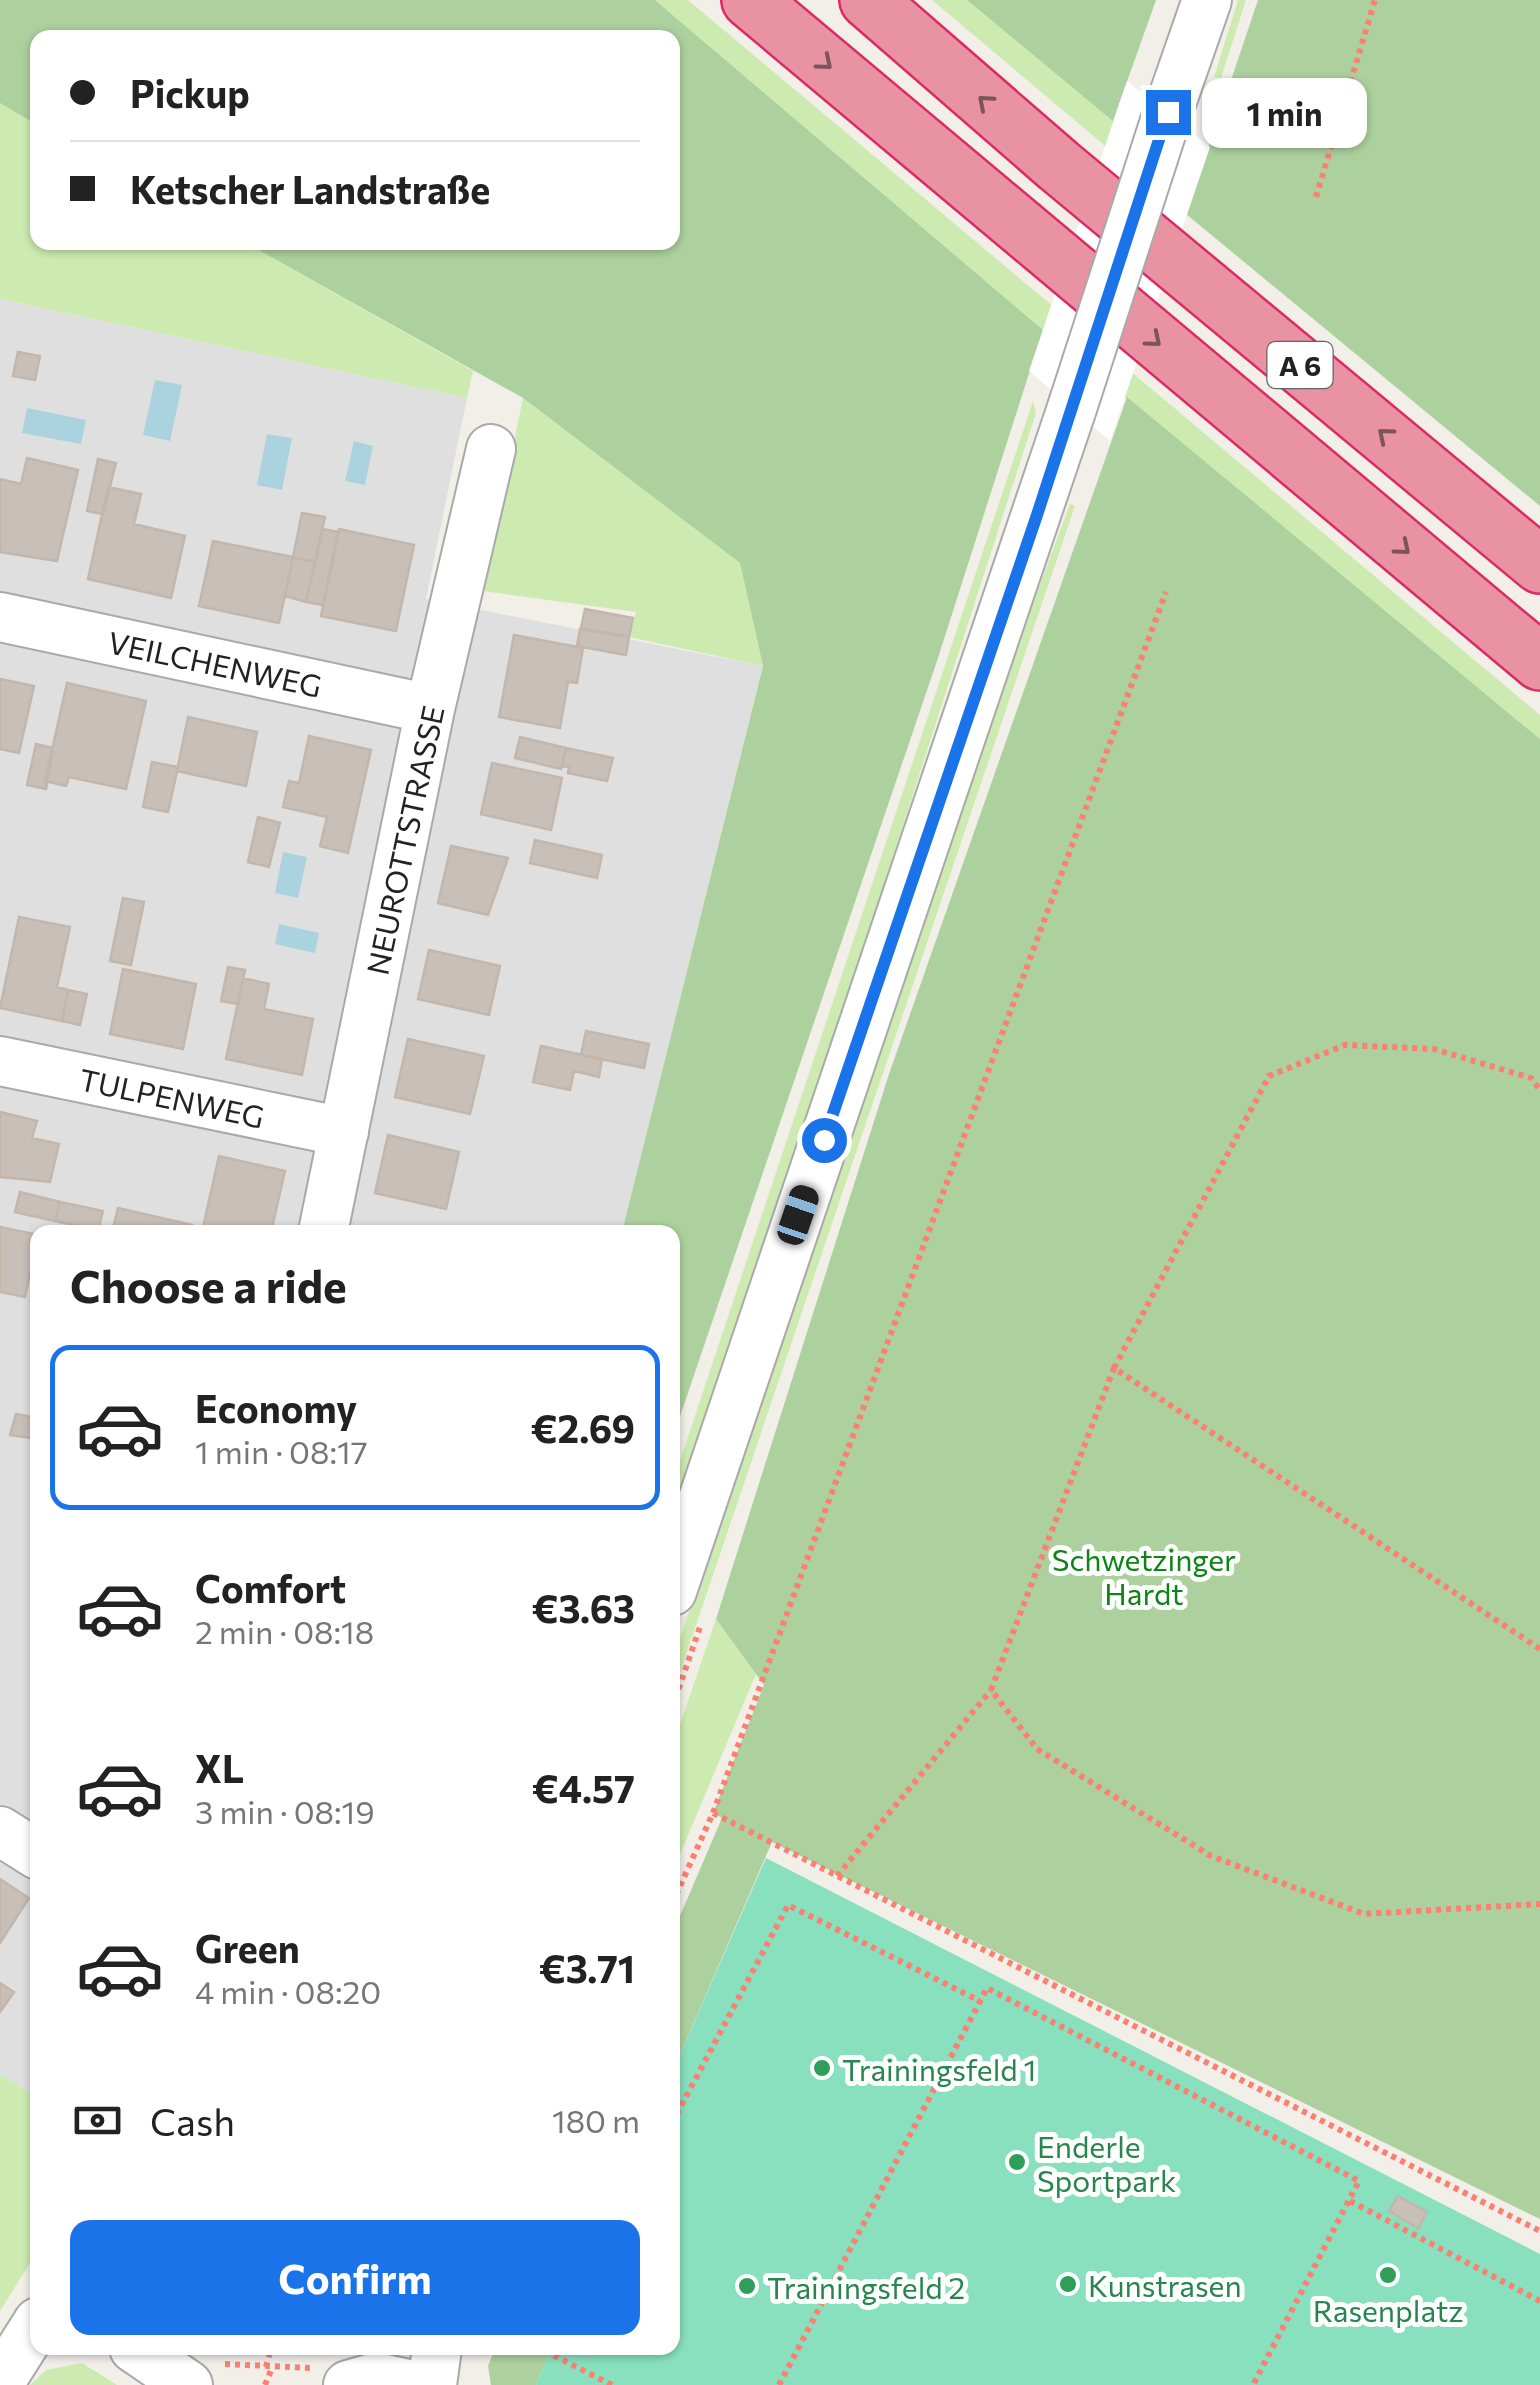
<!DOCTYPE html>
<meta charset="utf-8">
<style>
body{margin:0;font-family:Commissioner,sans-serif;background:#f2f2f2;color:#222;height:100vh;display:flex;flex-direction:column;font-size:38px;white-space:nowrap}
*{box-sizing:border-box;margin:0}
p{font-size:32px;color:#767676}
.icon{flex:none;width:55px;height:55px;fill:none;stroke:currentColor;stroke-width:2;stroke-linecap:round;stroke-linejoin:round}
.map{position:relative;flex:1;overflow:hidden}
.panel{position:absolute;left:30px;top:1225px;width:650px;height:1130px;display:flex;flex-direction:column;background:#fff;border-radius:20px;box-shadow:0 2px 8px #0004}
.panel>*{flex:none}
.guide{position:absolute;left:30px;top:30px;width:650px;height:220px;border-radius:20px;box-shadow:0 2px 8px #0004;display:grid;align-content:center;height:220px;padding:0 40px;background:#fff}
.end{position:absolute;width:45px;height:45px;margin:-22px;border:12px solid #1a73e8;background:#fff;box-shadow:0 0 0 5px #fff}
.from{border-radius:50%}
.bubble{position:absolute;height:70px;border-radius:20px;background:#fff;box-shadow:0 2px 8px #0004;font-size:32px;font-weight:700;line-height:70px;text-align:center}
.car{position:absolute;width:30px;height:60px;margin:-30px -15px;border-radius:12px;box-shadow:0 0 8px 2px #0007;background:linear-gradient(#222 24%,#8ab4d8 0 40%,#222 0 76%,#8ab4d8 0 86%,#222 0)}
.guide b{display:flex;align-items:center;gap:35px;height:95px;font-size:38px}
.guide b+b{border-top:2px solid #e0e0e0}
.guide i{width:25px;height:25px;background:#222}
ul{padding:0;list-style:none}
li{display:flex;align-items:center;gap:30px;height:165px;margin:0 20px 15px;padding:0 20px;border:5px solid transparent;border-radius:20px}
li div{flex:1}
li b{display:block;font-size:38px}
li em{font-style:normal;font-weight:700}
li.current{border-color:#1a73e8}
li>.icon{width:90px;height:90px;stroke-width:1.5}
h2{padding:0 40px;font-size:45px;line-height:120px}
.pay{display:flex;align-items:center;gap:25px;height:110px;padding:0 40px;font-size:38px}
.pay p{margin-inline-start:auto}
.action{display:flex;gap:20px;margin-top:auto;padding:20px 40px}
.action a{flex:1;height:115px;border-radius:20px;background:#1a73e8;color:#fff;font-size:40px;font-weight:700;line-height:115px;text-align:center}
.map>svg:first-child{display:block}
.residential{fill:#e0dfdf}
.grass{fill:#cdebb0}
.forest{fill:#add19e}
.pitch{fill:#88e0be}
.water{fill:#aad3df}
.pier{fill:#fff}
.building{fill:#c7bfb8;stroke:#c4b6ab;stroke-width:2.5}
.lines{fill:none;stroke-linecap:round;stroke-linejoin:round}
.minor-casing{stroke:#a9a9a9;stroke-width:52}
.highway-casing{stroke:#dc2a67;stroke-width:60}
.path{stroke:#fa8072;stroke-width:6;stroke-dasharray:5 5;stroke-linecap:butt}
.minor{stroke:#fff;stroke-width:48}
.highway{stroke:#e892a2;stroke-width:55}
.minor-bridge-casing{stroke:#a9a9a9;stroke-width:52;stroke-linecap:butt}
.minor-bridge{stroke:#fff;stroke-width:48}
.oneway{stroke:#7b545c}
.route{stroke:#1a73e8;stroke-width:12}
.leisure-dot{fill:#2e9e5b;stroke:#fff;stroke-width:4}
.labels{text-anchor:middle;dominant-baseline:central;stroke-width:10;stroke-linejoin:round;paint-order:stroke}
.shield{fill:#fff;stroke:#646464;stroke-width:2.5}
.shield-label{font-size:28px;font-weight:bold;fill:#222}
.street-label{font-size:30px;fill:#222;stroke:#fff}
.park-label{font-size:30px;fill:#0c8416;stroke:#fff}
.leisure-label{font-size:30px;fill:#27864d;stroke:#fff;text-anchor:start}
</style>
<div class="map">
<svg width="1540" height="2385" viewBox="0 0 1540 2385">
<rect width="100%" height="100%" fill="#f2efe9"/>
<path class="residential" d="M0,299L467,398L426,599L763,666L622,1232H38L37,2098L0,2074Z"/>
<path class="grass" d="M655,0H688L1540,715V739L1043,330Z
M932,0H967L1195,187L1186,214Z
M1238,0H1246L1221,78L1214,77Z
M0,103L37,125L38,242L246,243L473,371L467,398L0,299Z
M523,398L740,563L763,666L629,637L636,612L483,591Z
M1033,401L1036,413L886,878L673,1508V1482Z
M1070,504L1075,506L673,1693V1659L1013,657Z
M716,1619L756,1674L673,1871V1745Z
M0,2074L38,2098L37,2252L0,2311Z
M82,2363L117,2385H30L46,2370Z"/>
<path class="forest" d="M0,0H655L1043,330L937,661L673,1437L672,1232H622L763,666L740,563L523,398L246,243L672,242V38H38L37,125L0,103Z
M967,0H1156L1113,121Z
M1258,0H1540V506L1186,214Z
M1127,397L1540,739V2219L772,1842L673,2071V1932L722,1818L713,1813L764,1685L716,1619L889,1074Z
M495,2348H551L536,2385H491L488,2366Z"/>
<path class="pitch" d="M766,1858L1540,2254V2385H536L551,2348H672L673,2071Z"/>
<path class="water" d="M155,380L182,385L170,441L143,435Z
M27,408L86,420L81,444L22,433Z
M267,434L292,438L282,490L257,485Z
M354,441L373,446L365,485L345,481Z
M283,852L307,857L298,898L275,893Z
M279,924L319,933L315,953L275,944Z"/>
<path class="pier" d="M1127,81L1210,147L1110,441L1029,371Z"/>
<path class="building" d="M18,352L40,356L35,380L13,376Z
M27,458L78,470L57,561L0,552V479L21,484Z
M98,459L116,463L103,514L87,511Z
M108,487L141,494L134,524L185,536L171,598L88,579Z
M302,513L325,517L315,562L293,557Z
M323,529L338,532L323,605L306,602Z
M339,529L414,545L396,631L321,616Z
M213,541L293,557L279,623L199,606Z
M293,557L315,562L306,602L285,596Z
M585,609L633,618L629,637L581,628Z
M580,629L629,637L626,655L577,646Z
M514,635L583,648L577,683L568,682L560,728L499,717Z
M0,679L34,686L19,753L0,749Z
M67,683L146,701L126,789L69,777L66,786L45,781Z
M188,717L257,732L246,786L177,771Z
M309,736L371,750L348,853L320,846L327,817L283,807L289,781L299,783Z
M520,737L566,748L561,769L515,758Z
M36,744L53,748L46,789L27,785Z
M566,748L613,758L607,781L568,773L569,767L562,766Z
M152,762L178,767L168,812L143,807Z
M492,763L562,778L551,830L481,814Z
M258,817L280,823L269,867L248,862Z
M535,840L602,855L597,878L530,863Z
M451,846L508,858L488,915L438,903Z
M123,898L144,902L131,965L110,961Z
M19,917L70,927L57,987L68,990L62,1021L0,1008Z
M429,950L500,966L489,1015L418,999Z
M228,967L245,970L238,1004L221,1001Z
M123,969L196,984L183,1049L110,1034Z
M243,978L269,984L264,1009L313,1019L302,1075L226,1059Z
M68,990L87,994L80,1025L62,1021Z
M586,1031L649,1044L644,1068L581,1055Z
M408,1039L484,1056L470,1114L395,1097Z
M541,1046L602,1059L599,1077L574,1071L570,1090L533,1082Z
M0,1112L37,1121L32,1138L59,1144L50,1182L0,1177Z
M388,1135L459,1152L446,1209L375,1193Z
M219,1156L285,1171L271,1232H202Z
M20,1192L60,1202L55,1221L15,1212Z
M60,1202L103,1211L98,1230L55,1221Z
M118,1208L192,1225L190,1232H112Z
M0,1227L38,1235L25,1297L0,1292Z
M16,1414L38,1418V1439L10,1435Z
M0,1879L29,1898L0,1943Z
M0,1983L14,1992L0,2012Z
M1398,2196L1427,2212L1418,2228L1389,2211Z"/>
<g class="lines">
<g class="minor-casing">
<path id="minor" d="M1168,112L1207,0
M0,617L430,709
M0,1061L344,1132
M323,1232L430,709L491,449
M672,1591L1072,408
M0,1831L38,1855
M134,2348L188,2385
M0,2382L38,2322
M348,2385L376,2377L412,2385
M432,2385L437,2348"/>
</g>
<g class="highway-casing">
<path id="highway" d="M750,0L1540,662
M868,0L1059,166L1540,565"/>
</g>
<path class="path" d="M1316,197L1375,0
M1114,1368L1269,1076L1345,1045L1434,1049L1531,1078L1540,1090
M1540,1649L1114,1368L991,1690L1037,1749L1211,1856L1364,1914L1540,1904
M672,1708L701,1624
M713,1813L1166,592
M837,1876L991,1690
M672,1904L713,1813L1540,2231
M672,2123L788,1905L980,2001
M1350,2201L1540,2301
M554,2348L551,2354L612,2385
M225,2364L312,2368
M266,2367L271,2348
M265,2385L272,2368
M779,2385L987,1988L1359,2181L1253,2385"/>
<use href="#minor" class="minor"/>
<use href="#highway" class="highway"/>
<g class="minor-bridge-casing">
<path id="minor-bridge" d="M1072,408L1168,112"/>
</g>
<use href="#minor-bridge" class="minor-bridge"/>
</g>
<defs><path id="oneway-chevron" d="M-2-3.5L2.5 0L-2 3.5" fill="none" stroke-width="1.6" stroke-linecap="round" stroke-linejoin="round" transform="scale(2.5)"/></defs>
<g class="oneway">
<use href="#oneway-chevron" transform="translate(825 63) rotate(40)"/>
<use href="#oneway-chevron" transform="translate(985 102) rotate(-139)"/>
<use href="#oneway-chevron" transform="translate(1154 340) rotate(40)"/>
<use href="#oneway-chevron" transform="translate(1385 435) rotate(-140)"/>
<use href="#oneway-chevron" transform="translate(1403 548) rotate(40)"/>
</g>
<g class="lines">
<path class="route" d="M824,1140L1037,515L1168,112"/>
</g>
<g class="leisure-dot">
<circle cx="822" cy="2068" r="10"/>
<circle cx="1017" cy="2162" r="10"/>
<circle cx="1388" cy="2275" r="10"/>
<circle cx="1068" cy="2284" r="10"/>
<circle cx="747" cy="2286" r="10"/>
</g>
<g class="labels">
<rect class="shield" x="1267.5" y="342" width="65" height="46" rx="8"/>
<g class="shield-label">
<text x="1300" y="365">A 6</text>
</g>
<g class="street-label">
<text transform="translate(215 663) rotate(12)">VEILCHENWEG</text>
<text transform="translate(404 840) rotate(-78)">NEUROTTSTRASSE</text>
<text transform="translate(172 1097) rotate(12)">TULPENWEG</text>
</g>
<g class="park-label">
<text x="1144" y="1558">Schwetzinger<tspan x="1144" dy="34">Hardt</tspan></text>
</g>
<g class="leisure-label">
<text x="842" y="2068">Trainingsfeld 1</text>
<text x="1037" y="2145">Enderle<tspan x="1037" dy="34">Sportpark</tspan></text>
<text x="1088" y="2284">Kunstrasen</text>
<text x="767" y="2286">Trainingsfeld 2</text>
<text x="1388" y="2309" text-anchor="middle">Rasenplatz</text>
</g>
</g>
</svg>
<i class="end from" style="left:824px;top:1140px"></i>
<i class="end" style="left:1168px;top:112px"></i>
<div class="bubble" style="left:1202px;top:78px;width:165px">1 min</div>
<i class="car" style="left:798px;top:1215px;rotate:19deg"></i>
<div class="guide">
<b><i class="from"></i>Pickup</b>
<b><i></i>Ketscher Landstraße</b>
</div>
<section class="panel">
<h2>Choose a ride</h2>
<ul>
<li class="current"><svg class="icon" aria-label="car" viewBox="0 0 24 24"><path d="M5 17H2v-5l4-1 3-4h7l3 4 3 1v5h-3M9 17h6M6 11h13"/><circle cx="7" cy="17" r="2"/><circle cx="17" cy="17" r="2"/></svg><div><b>Economy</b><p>1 min · 08:17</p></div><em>€2.69</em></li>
<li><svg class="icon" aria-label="car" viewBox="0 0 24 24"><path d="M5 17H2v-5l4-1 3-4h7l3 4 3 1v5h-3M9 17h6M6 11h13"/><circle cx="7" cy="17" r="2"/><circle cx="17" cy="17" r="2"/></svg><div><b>Comfort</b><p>2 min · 08:18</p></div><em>€3.63</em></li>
<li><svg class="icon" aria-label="car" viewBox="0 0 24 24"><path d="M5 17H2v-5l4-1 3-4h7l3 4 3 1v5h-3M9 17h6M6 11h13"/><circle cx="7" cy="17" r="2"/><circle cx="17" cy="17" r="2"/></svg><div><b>XL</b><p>3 min · 08:19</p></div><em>€4.57</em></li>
<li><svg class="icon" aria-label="car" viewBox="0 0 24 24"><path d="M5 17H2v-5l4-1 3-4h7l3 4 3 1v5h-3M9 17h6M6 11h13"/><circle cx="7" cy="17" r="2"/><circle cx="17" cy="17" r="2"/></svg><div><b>Green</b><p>4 min · 08:20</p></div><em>€3.71</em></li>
</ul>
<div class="pay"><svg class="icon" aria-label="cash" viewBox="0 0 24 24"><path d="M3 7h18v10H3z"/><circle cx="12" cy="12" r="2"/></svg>Cash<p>180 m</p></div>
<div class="action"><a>Confirm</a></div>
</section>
</div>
